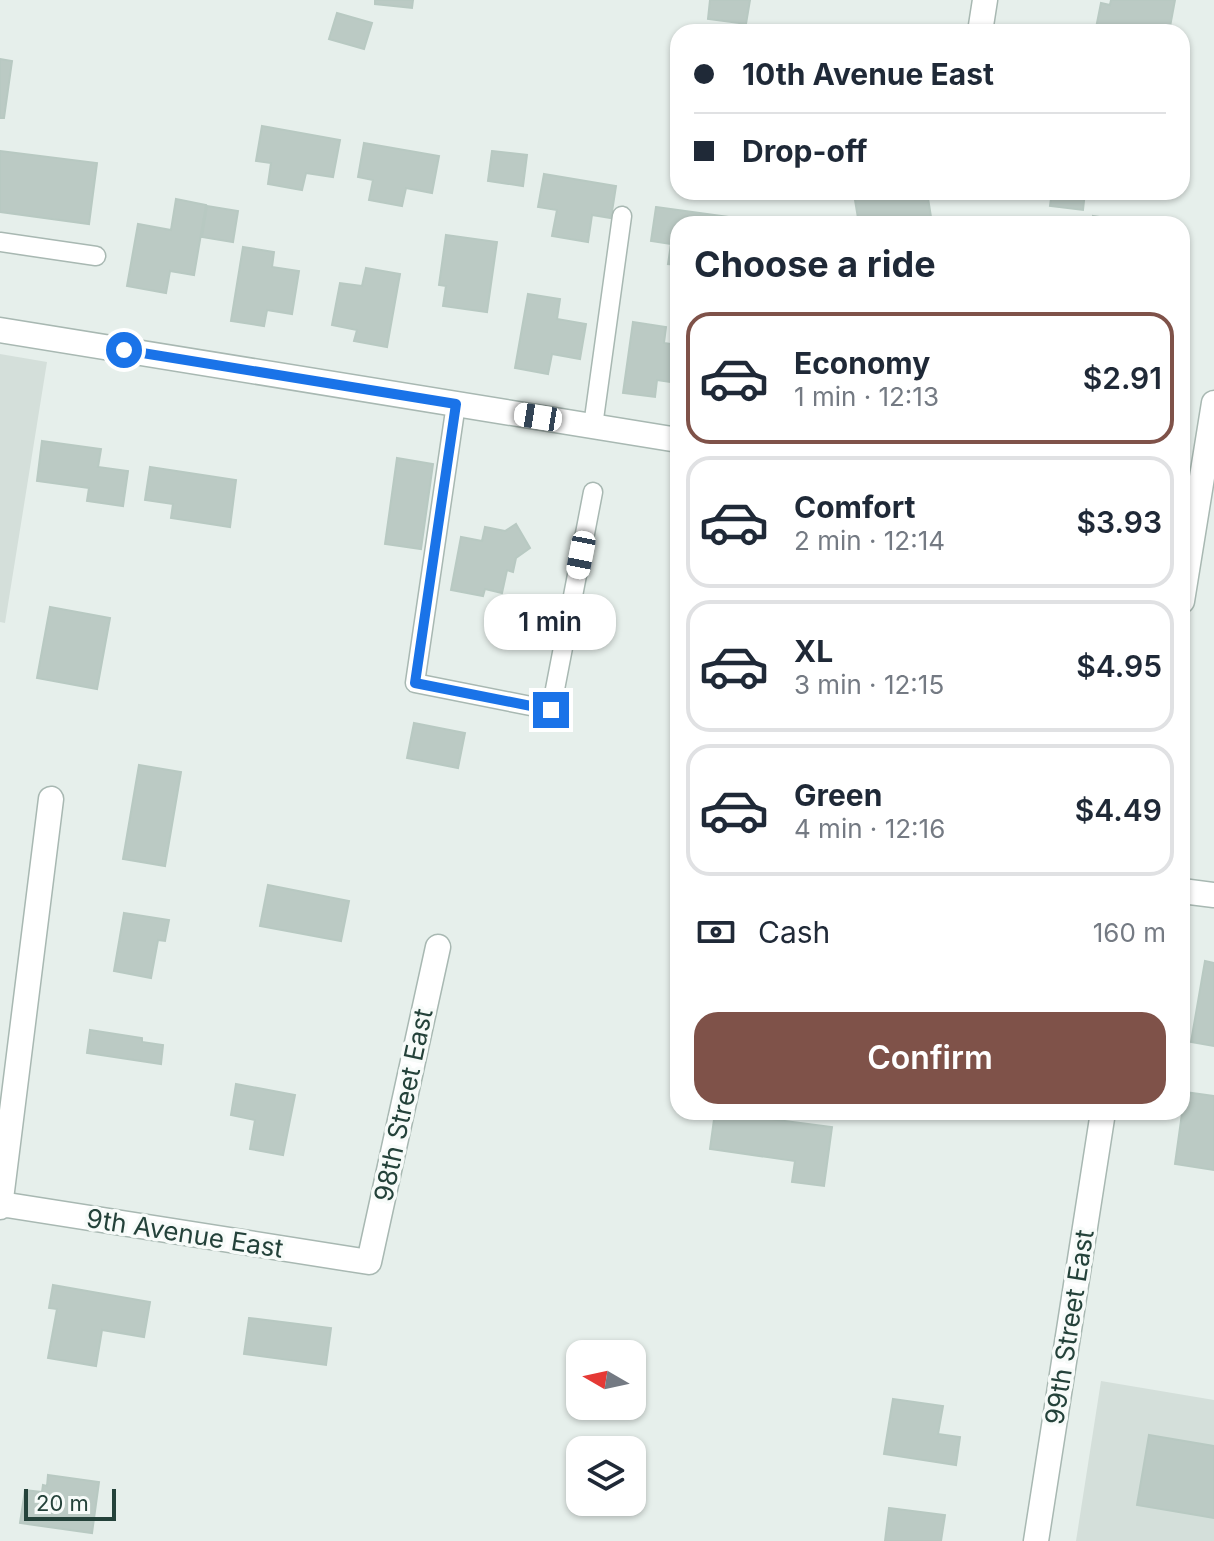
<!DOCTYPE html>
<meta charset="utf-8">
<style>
body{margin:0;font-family:Inter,sans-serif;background:#f2f2f3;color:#1f2937;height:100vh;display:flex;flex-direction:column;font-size:30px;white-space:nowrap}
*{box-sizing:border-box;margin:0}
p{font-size:26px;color:#747a83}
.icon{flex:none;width:44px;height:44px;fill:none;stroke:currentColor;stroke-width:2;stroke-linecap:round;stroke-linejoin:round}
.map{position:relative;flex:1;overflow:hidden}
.details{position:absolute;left:670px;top:216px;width:520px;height:904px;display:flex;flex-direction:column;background:#fff;border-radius:24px;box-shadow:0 2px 6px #0004}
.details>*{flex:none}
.guide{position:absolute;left:670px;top:24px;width:520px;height:176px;border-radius:24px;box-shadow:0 2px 6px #0004;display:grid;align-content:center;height:176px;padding:0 24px;background:#fff}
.needle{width:52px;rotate:279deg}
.tools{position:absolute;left:566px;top:1340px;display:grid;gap:16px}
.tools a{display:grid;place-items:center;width:80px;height:80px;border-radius:16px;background:#fff;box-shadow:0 2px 6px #0004;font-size:40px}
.scale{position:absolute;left:24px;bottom:20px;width:92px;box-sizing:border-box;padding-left:8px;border:4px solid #24423a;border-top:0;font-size:22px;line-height:28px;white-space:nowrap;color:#24423a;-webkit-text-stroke:6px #f7fbf9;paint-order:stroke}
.end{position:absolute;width:36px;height:36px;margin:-18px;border:10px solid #1a73e8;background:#fff;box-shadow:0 0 0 4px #fff}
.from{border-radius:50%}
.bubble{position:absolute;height:56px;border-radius:24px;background:#fff;box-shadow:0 2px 6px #0004;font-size:26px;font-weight:600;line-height:56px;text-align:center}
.car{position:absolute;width:24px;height:48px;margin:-24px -12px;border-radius:10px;box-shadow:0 0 6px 2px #0007;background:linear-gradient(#fff 24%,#345 0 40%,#fff 0 76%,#345 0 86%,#fff 0)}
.guide b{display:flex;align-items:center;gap:28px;height:76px;font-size:30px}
.guide b+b{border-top:2px solid #e0e1e3}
.guide i{width:20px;height:20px;background:#1f2937}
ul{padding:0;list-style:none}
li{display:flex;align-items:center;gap:24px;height:132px;margin:0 16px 12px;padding:0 8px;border:4px solid #e0e1e3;border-radius:24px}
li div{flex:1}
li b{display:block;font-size:30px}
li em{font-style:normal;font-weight:600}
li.current{border-color:#7f5249}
li>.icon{width:72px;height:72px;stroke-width:1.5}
h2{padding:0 24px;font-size:36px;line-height:96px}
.pay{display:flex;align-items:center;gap:20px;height:88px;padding:0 24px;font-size:30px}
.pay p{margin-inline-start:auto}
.action{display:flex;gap:16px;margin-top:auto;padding:16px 24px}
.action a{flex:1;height:92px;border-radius:24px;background:#7f5249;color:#fff;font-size:32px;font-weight:600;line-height:92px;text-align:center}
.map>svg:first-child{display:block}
.built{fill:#d4dfda}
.building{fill:#bbcac4;stroke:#b8c9c2;stroke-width:2}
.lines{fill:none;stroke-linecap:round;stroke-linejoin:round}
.service-casing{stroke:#a8b8b2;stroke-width:21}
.minor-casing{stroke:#a8b8b2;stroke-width:27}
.tertiary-casing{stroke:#a8b8b2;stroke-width:27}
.service{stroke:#fff;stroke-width:18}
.minor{stroke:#fff;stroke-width:24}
.tertiary{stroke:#fff;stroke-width:24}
.route{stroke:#1a73e8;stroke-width:10}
.labels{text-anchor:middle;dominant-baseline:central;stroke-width:7;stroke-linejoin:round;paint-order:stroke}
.street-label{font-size:26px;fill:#24423a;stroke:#f7fbf9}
</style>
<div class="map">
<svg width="1214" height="1541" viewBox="0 0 1214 1541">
<rect width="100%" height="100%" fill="#e6efeb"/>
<path class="built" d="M0,354L47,362L5,623L0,622Z
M1101,1381L1214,1400V1541H1076Z"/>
<path class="building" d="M375,0H413L412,8L375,4Z
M710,0H750L746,24L708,19Z
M1111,0H1175L1169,32H1116L1096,28L1101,3L1110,5Z
M337,13L372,23L364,49L329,39Z
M0,59L12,61L4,118H0Z
M262,126L340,140L333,177L306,173L302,190L268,184L271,163L256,161Z
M364,143L439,156L432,193L406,188L402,206L369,200L373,180L358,177Z
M0,151L97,163L89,224L0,212Z
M492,151L527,155L523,186L488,181Z
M544,174L616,186L611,218L592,215L588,242L552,236L557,210L538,207Z
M866,192H927L931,217L911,220V224H859L854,194Z
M1052,192H1085L1083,210L1050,206Z
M176,199L206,205L194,275L170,271L166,293L127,286L138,224L171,230Z
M207,206L238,211L233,242L202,237Z
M656,207L737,218V224H678V265L668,264L671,244L651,241Z
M1093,216L1146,224H1092Z
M446,235L497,242L487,312L443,306L446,286L439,285Z
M243,247L274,252L272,267L299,271L292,314L267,310L264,326L231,321Z
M366,268L400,274L387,347L354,341L357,330L332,325L340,283L362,286Z
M528,294L560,299L557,319L586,324L580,359L552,354L548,374L515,368Z
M633,322L666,327L664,343L678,345V383L657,380L655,397L623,393Z
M42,441L101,449L98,467L128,471L123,506L87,501L89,488L37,481Z
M397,458L433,464L421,549L385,544Z
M150,467L236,480L230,527L171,518L173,504L145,500Z
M516,524L530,548L516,558L513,572L507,570L502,593L485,589L483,596L451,590L461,537L482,541L485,527L505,531Z
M50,607L110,618L97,689L37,678Z
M414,723L465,733L458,768L407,758Z
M139,765L181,772L165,866L123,859Z
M268,885L349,901L341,941L260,926Z
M124,913L169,920L165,941L158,940L151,978L114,971Z
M1205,961L1214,963V1046L1191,1042Z
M90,1030L142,1038V1042L163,1045L161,1064L87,1053Z
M236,1084L295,1095L283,1155L250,1149L255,1120L231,1115Z
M1185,1092L1214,1096V1170L1175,1164Z
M715,1112L832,1127L824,1186L792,1182L795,1161L710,1149Z
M53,1285L150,1302L144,1337L102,1330L96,1366L48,1358L57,1309L49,1308Z
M249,1318L331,1328L326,1365L244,1354Z
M893,1399L943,1406L938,1434L960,1437L956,1465L884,1454Z
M1149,1435L1214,1446V1518L1137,1505Z
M48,1475L99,1482L92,1533L20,1523L25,1490L42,1492L43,1485L47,1486Z
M889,1508L945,1515L941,1541H885Z"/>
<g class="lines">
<g class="service-casing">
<path id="service" d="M0,242L96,256
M456,404L415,683L551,710L593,492
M593,426L622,216"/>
</g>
<g class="minor-casing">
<path id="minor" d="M980,32L985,0
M0,330L678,440
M1182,891L1214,895
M1,1204L369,1262L438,947
M0,1207L51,799"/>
</g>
<g class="tertiary-casing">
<path id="tertiary" d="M1182,601L1214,403
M1036,1541L1103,1112"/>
</g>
<use href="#service" class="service"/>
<use href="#minor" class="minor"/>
<use href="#tertiary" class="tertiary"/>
</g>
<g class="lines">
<path class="route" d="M124,350L456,404L415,683L551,710"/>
</g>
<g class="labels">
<g class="street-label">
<text transform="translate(403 1105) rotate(-78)">98th Street East</text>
<text transform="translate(185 1233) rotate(9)">9th Avenue East</text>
<text transform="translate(1069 1327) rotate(-81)">99th Street East</text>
</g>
</g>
</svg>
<div class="tools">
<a><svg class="needle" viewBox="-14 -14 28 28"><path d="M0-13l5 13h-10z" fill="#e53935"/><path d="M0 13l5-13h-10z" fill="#747a83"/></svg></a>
<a><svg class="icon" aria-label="layers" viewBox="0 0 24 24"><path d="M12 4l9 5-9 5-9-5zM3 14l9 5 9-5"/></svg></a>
</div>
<div class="scale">20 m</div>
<i class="end from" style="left:124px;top:350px"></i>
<i class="end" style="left:551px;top:710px"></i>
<div class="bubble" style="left:484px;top:594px;width:132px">1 min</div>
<i class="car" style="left:538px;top:417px;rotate:279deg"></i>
<i class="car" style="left:581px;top:555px;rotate:191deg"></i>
<div class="guide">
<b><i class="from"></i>10th Avenue East</b>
<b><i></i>Drop-off</b>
</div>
<section class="details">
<h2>Choose a ride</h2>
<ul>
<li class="current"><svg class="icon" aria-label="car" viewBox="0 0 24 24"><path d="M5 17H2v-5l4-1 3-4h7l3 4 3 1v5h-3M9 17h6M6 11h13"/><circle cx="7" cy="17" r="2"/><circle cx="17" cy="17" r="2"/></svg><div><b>Economy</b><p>1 min · 12:13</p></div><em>$2.91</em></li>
<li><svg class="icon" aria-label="car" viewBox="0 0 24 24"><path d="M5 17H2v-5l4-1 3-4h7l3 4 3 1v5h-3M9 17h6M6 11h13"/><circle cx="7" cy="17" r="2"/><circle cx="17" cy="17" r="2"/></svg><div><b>Comfort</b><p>2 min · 12:14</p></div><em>$3.93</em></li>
<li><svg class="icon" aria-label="car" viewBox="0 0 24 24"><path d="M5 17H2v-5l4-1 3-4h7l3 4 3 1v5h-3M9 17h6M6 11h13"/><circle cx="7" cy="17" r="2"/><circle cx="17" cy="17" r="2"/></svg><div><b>XL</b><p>3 min · 12:15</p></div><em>$4.95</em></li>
<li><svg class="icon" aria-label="car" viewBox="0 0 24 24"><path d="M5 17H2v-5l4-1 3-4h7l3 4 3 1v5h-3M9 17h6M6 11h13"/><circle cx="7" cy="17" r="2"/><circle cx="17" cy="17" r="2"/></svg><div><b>Green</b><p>4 min · 12:16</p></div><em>$4.49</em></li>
</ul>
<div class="pay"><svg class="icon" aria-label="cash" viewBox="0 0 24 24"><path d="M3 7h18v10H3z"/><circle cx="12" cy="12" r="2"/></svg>Cash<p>160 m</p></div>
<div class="action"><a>Confirm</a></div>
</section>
</div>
